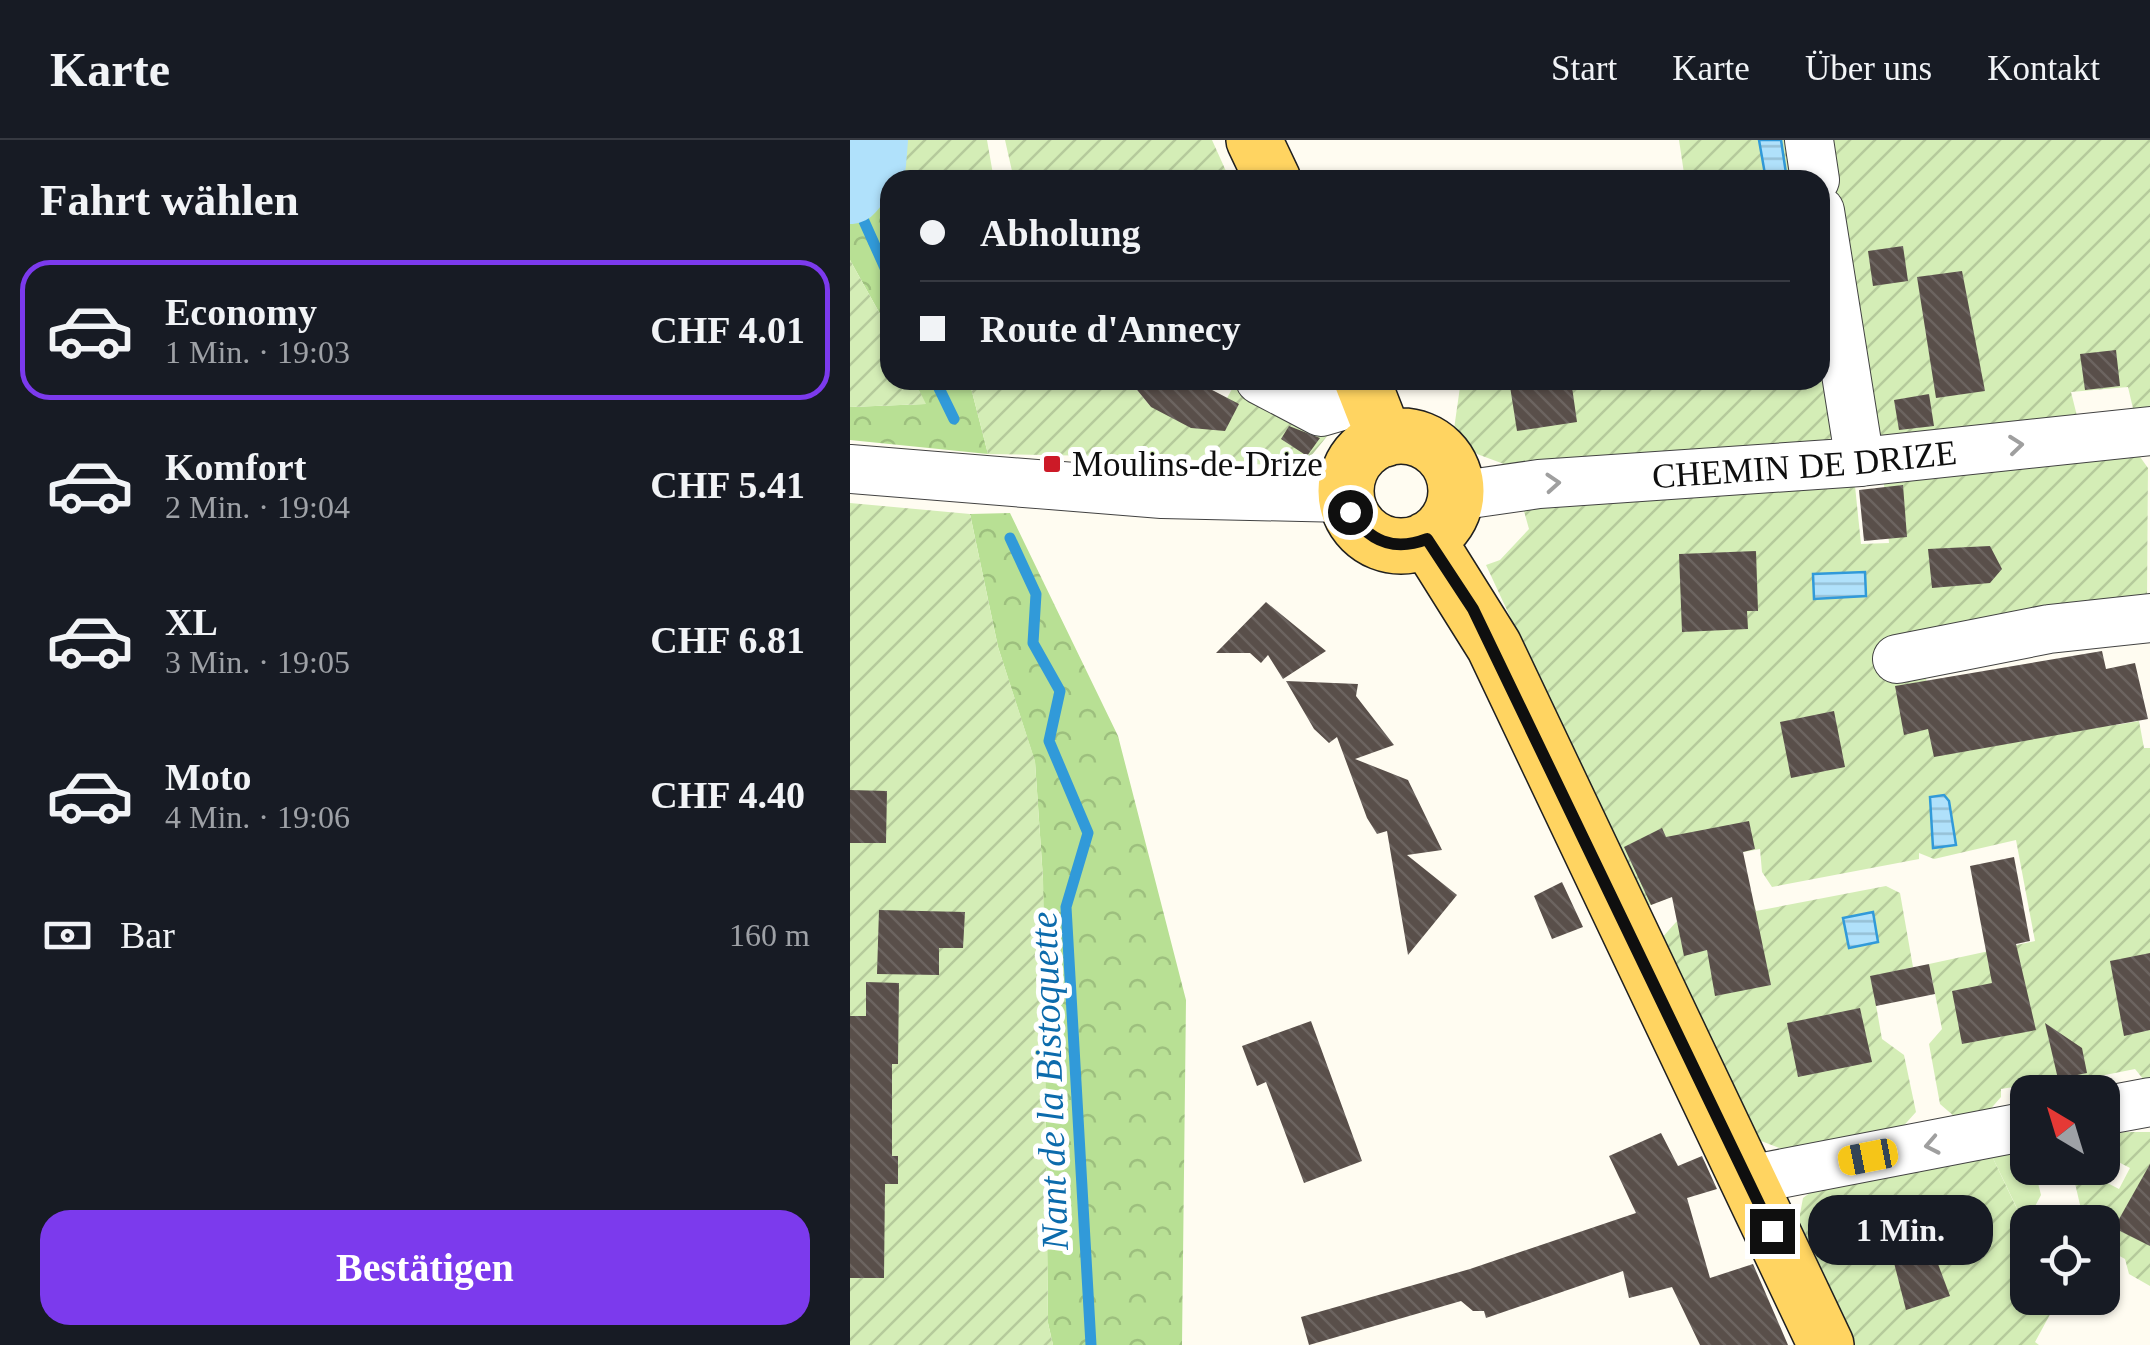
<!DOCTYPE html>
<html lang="de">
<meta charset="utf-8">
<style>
body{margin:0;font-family:"Times New Roman",serif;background:#20242c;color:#f1f3f6;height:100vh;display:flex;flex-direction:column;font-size:38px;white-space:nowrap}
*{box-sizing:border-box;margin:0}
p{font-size:32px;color:#9ea1a6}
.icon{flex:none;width:55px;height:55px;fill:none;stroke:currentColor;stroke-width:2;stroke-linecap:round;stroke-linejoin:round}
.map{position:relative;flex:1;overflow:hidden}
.drawer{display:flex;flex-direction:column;background:#171b24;width:850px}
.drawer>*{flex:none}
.top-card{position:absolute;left:30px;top:30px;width:950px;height:220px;border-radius:30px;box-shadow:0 2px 8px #0004;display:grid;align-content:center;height:220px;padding:0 40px;background:#171b24}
.needle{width:65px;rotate:322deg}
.fabs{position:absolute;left:1160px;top:935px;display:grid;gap:20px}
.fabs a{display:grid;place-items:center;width:110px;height:110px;border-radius:20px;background:#171b24;box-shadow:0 2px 8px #0004;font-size:50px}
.end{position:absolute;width:45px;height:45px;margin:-22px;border:12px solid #0f0f0f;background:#fff;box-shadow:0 0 0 5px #fff}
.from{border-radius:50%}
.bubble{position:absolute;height:70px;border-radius:30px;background:#171b24;box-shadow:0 2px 8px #0004;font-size:32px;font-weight:700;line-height:70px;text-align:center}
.car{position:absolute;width:30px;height:60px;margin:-30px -15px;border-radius:12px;box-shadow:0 0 8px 2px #0007;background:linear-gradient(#f5c518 24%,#345 0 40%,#f5c518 0 76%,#345 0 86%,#f5c518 0)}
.top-card b{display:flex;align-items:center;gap:35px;height:95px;font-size:38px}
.top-card b+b{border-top:2px solid #363941}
.top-card i{width:25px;height:25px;background:#f1f3f6}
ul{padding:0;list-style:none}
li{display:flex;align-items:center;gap:30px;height:140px;margin:0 20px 15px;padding:0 20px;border:5px solid transparent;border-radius:30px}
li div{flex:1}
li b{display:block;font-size:38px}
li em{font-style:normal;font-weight:700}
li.active{border-color:#7c3aed}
li>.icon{width:90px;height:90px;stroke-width:1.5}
h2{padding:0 40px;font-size:45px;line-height:120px}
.pay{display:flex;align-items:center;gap:25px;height:110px;padding:0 40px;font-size:38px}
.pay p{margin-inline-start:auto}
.action{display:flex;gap:20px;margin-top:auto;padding:20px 40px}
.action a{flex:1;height:115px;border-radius:30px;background:#7c3aed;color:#fff;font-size:40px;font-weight:700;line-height:115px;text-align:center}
header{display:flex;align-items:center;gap:60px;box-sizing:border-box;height:140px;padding:0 50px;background:#171b24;border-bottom:2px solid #363941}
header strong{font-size:48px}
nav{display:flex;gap:55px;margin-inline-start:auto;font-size:35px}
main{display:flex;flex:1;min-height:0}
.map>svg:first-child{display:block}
.grass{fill:#d4edb6}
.forest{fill:url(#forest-crowns)}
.garden{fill:url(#garden-furrows)}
.water{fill:url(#water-rules);stroke:#319ad9;stroke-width:2.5}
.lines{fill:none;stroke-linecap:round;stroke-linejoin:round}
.stream{stroke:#319ad9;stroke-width:11}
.river{stroke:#b0e1fb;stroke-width:68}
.building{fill:url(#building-back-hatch)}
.minor-casing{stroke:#424242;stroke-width:50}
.major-casing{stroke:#202020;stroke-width:58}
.minor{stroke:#fff;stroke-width:48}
.major{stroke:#ffd461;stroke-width:55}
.oneway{stroke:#9f9f9f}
.route{stroke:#0f0f0f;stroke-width:12}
.poi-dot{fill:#cc1a27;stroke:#fff;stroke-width:4}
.labels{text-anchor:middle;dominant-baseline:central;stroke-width:10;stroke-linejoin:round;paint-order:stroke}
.poi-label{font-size:35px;fill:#0f0f0f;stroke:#fff;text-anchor:start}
.street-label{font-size:35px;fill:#0f0f0f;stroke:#fff}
.water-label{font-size:38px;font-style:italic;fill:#0c6bac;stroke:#fff}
</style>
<header>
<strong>Karte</strong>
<nav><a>Start</a><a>Karte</a><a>Über uns</a><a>Kontakt</a></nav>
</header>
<main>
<section class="drawer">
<h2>Fahrt wählen</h2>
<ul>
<li class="active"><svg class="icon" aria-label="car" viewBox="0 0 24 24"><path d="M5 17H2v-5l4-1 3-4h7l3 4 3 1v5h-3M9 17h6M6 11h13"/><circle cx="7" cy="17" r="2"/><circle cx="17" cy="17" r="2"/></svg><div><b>Economy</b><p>1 Min. · 19:03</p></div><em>CHF 4.01</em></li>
<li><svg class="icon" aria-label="car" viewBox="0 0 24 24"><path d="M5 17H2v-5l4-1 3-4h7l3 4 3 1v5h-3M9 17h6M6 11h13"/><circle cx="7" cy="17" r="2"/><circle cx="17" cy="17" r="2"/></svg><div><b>Komfort</b><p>2 Min. · 19:04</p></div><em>CHF 5.41</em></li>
<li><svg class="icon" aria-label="car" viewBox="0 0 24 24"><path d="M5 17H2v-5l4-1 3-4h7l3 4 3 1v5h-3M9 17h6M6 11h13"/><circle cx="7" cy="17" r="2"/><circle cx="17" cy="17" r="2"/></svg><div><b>XL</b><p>3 Min. · 19:05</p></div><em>CHF 6.81</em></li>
<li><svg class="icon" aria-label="car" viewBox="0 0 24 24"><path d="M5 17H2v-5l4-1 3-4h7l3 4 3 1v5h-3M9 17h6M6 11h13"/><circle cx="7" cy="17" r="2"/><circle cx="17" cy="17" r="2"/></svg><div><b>Moto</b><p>4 Min. · 19:06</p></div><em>CHF 4.40</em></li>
</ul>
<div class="pay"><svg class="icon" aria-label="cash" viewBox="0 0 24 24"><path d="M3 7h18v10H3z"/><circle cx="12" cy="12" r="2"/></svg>Bar<p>160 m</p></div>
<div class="action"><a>Bestätigen</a></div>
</section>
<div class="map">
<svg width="1300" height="1205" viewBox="0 0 1300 1205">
<defs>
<pattern id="forest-crowns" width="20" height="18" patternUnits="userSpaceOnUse" patternTransform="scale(2.5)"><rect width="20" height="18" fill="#b8e094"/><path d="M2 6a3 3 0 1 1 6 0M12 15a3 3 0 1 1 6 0" fill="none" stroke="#9dbf7e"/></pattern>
<pattern id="garden-furrows" width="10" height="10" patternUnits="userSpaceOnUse" patternTransform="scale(2.5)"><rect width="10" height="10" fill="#d4edb6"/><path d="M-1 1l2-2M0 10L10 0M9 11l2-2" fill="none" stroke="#b5ca9b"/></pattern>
<pattern id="water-rules" width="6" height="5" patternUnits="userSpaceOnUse" patternTransform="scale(2.5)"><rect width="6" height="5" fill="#b0e1fb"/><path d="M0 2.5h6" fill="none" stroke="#96c0d6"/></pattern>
<pattern id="building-back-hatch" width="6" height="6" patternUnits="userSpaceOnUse" patternTransform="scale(2.5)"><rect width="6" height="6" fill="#594f4a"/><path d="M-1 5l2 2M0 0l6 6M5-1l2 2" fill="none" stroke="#6c6460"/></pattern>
</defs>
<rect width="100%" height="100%" fill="#fffcf1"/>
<path class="grass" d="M1177,1008L1178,1028H1191L1187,1039L1191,1055L1175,1085L1141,1014Z"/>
<path class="forest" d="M0,0H56L53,40H40V192L0,120Z
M64,240H119L138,314L0,300V267L75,264Z
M160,373L268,596L336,860L332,1205H203L198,1183L193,739L185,622L148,507L120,374Z"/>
<path class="garden" d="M56,0H137L144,40H53Z
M155,0H362L380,40H164Z
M829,0H946L952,40H835Z
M977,0H1300V276L1285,277L1278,247L1221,252L1229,284L1035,299L1017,284Z
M0,120L40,192V240H64L76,264L0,267Z
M970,157L990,287L977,302L662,327L627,314L604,289L611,240H970Z
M119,240H279L301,267L377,258L387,240L478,295L457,321L433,326L302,317L138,314Z
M1288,314L1298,328L1297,461L1028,505L1035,539L1075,532L1080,562L1261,557L1266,585L1289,581L1294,608H1300V939L1294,940L1285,929L1240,938L1241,948L1183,952L1176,945L1151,949V957L1137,973L1105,977L1090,964L1079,904L1092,889L1079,824L1185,801L1166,700L1084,719L1069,713V719L922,747L912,732L910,709L866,717L839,750L795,767L636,425L650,420L679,389L672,364L1005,346L1011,404L1039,403L1033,332Z
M0,363L120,374L148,507L185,621L193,739L198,1183L203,1205H0Z
M1036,746L1050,753L1063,827L1021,837L1032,899L1054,915L1066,972L1048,992L932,1009L906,999L810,800L827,781L904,764L906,771Z
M1275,992H1300V1146L1279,1134L1275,1119L1253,1107L1252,1082H1234L1224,1039L1242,1035L1269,1049L1280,1028L1253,1014V996Z
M1141,1014L1177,1090L1178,1158H1209L1185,1202L1189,1205H1003L947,1090L953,1058L965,1049Z"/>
<path class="water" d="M909,0H931L937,40H916Z
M1015,432L1016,456L964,459L963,434Z
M1094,655L1099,661L1106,705L1083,708L1080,657Z
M1023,772L1028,802L999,808L993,778Z"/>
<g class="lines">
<path class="stream" d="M0,50L40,139
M85,240L104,279
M160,398L186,454L183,503L210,551L199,601L238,693L216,767L241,1205"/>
<path class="river" d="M0,50L22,24L24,0"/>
</g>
<path class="building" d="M1053,106L1058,141L1023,146L1018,111Z
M1112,131L1135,251L1086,258L1067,137Z
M1266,210L1270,246L1235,250L1230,214Z
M279,240H343L389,264L375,291L341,288L301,267Z
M659,240H721L727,282L667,291Z
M1079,254L1084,286L1049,290L1044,260Z
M439,286L470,298L457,316L431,299Z
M1053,345L1057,397L1014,401L1009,350Z
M1140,406L1152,429L1140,443L1082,448L1078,409Z
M906,411L908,471H897L898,489L832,492L829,414Z
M416,462L476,511L433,539L418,515L411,523L400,513H366Z
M1252,511L1256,529L1285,523L1298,579L1084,617L1078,589L1054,595L1045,546Z
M436,541L508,544L506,556L544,605L505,619L558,640L592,710L557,715L607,755L558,815L537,691L527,694L517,678L487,597L479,603L464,589Z
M984,571L995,627L941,638L930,582Z
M0,650L37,651L36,703H0Z
M899,681L905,709L893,712L921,845L865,856L857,810L834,816L822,757L801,765L774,707L812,688L816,697Z
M1164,717L1180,801L1166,804L1186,890L1112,904L1102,851L1142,843L1120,726Z
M712,742L733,787L702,799L684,756Z
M29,770L115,772L113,808H89V835L27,834Z
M1300,813V890L1274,896L1260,821Z
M1079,824L1085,854L1026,866L1020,836Z
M16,842L49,843L48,924H42V1016H48V1044H35L34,1138H0V876H16Z
M1010,868L1022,922L948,937L937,883Z
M461,881L512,1021L454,1043L416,942L407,946L392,906Z
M1195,883L1232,908L1237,933L1208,939Z
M811,993L828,1026L852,1016L867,1049L837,1058L860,1138L903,1124L938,1205H850L822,1147L779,1158L773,1131L636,1178L634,1171H623L611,1161L459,1205L451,1177L620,1129L786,1073L759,1016Z
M1300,1024V1106L1264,1088Z
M1073,1084L1100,1156L1056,1170L1037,1095Z"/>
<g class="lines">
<g class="minor-casing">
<g id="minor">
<path d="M959,0L965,40"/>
<path d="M970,71L1010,322"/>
<path d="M410,240L471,272L519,258"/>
<path d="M0,329L312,354L495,358"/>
<path id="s1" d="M606,356L689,344L1010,322L1300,291"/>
<path d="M1047,519L1199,489L1300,478"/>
<path d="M1252,971L1300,962"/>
<path d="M898,1040L1178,986"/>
</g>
</g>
<g class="major-casing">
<path id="major" d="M404,0L423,40
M512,240L535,299
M496 351a55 55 0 1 1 110 0a55 55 0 1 1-110 0Z
M577,399L644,506L976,1205"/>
</g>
<use href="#minor" class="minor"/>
<use href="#major" class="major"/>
</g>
<defs><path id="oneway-chevron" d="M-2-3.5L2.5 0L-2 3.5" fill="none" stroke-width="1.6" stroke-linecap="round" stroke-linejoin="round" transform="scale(2.5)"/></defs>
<g class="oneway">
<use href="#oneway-chevron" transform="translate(1166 305) rotate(-6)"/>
<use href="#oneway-chevron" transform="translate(703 343) rotate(-4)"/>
<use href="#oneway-chevron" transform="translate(1082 1005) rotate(169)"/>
</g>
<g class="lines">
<path class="route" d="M500,372C519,401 543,412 577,399L623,469L922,1091"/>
</g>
<rect class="poi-dot" x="192" y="314" width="20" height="20" rx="5"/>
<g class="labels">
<g class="poi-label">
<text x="222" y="324">Moulins-de-Drize</text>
</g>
<g class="street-label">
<text stroke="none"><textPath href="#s1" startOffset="350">CHEMIN DE DRIZE</textPath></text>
</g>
<g class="water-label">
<text transform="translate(199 941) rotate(-92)">Nant de la Bistoquette</text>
</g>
</g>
</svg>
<div class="fabs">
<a><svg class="needle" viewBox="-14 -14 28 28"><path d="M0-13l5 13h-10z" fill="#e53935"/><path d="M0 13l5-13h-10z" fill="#9ea1a6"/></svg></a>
<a><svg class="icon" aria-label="locate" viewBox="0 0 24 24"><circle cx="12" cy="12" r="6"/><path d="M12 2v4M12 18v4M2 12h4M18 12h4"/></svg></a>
</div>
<i class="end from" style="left:500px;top:372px"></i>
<i class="end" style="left:922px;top:1091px"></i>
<div class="bubble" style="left:958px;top:1055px;width:185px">1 Min.</div>
<i class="car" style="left:1018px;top:1017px;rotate:259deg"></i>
<div class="top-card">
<b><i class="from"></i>Abholung</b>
<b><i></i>Route d'Annecy</b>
</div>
</div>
</main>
